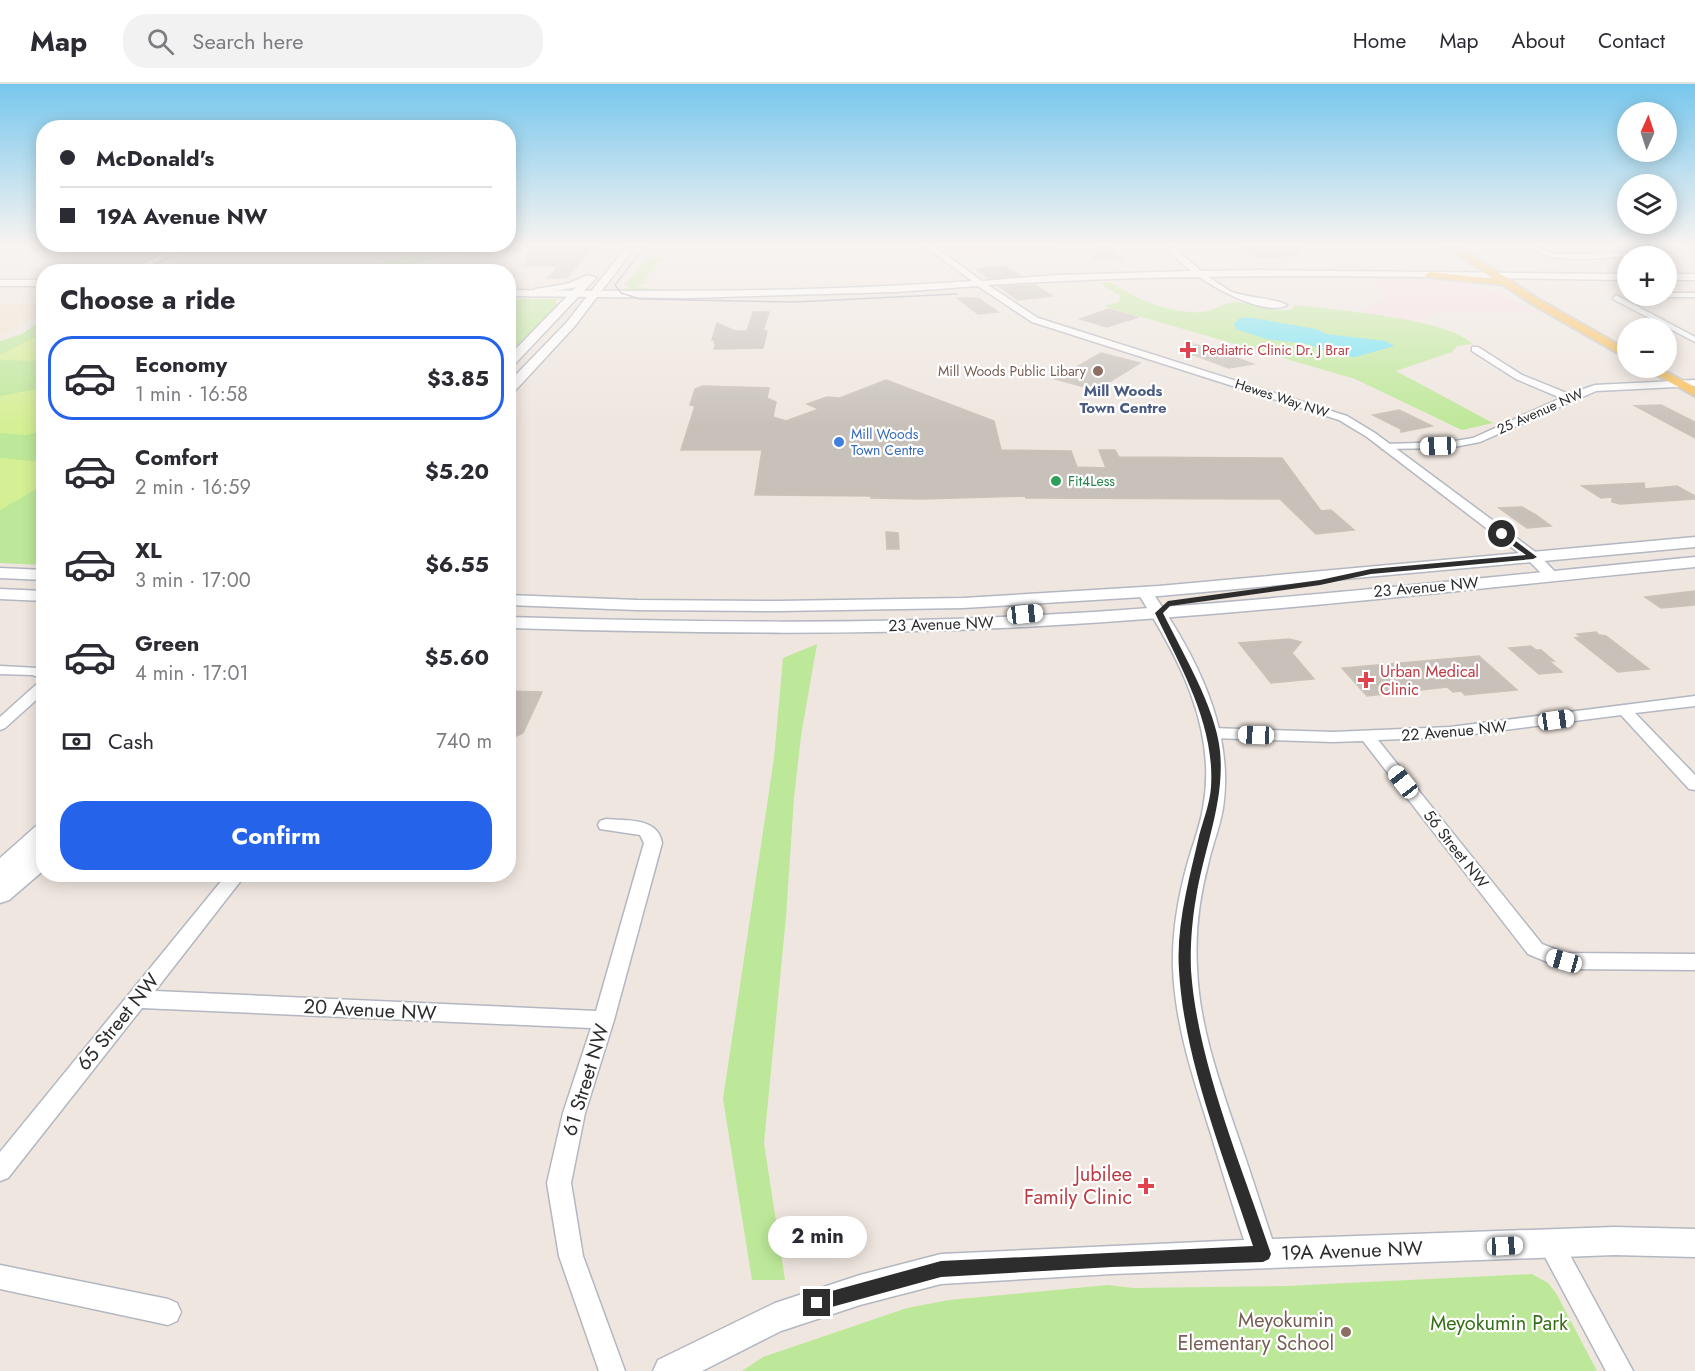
<!DOCTYPE html>
<meta charset="utf-8">
<style>
body{margin:0;font-family:Jost,sans-serif;background:#f2f2f3;color:#2b2b33;height:100vh;display:flex;flex-direction:column;font-size:22px;white-space:nowrap}
*{box-sizing:border-box;margin:0}
p{font-size:20px;color:#7c7c81}
.icon{flex:none;width:33px;height:33px;fill:none;stroke:currentColor;stroke-width:2;stroke-linecap:round;stroke-linejoin:round}
.map{position:relative;flex:1;overflow:hidden}
.drawer{position:absolute;left:36px;top:180px;width:480px;height:618px;display:flex;flex-direction:column;background:#fff;border-radius:24px;box-shadow:0 3px 15px #0003}
.drawer>*{flex:none}
.guide{position:absolute;left:36px;top:36px;width:480px;height:132px;border-radius:24px;box-shadow:0 3px 15px #0003;display:grid;align-content:center;height:132px;padding:0 24px;background:#fff}
.needle{width:39px;rotate:3deg}
.controls{position:absolute;left:1617px;top:18px;display:grid;gap:12px}
.controls a{display:grid;place-items:center;width:60px;height:60px;border-radius:50%;background:#fff;box-shadow:0 3px 15px #0003;font-size:30px}
.end{position:absolute;width:27px;height:27px;margin:-14px;border:8px solid #2d2d2d;background:#fff;box-shadow:0 0 0 3px #fff}
.from{border-radius:50%}
.bubble{position:absolute;height:42px;border-radius:21px;background:#fff;box-shadow:0 3px 15px #0003;font-size:20px;font-weight:700;line-height:42px;text-align:center}
.car{position:absolute;width:18px;height:36px;margin:-18px -9px;border-radius:8px;box-shadow:0 0 4px 2px #0007;background:linear-gradient(#fff 24%,#345 0 40%,#fff 0 76%,#345 0 86%,#fff 0)}
.guide b{display:flex;align-items:center;gap:21px;height:57px;font-size:22px}
.guide b+b{border-top:2px solid #e1e1e2}
.guide i{width:15px;height:15px;background:#2b2b33}
ul{padding:0;list-style:none}
li{display:flex;align-items:center;gap:18px;height:84px;margin:0 12px 9px;padding:0 12px;border:3px solid transparent;border-radius:24px}
li div{flex:1}
li b{display:block;font-size:22px}
li em{font-style:normal;font-weight:700}
li.active{border-color:#2563eb}
li>.icon{width:54px;height:54px;stroke-width:1.5}
h2{padding:0 24px;font-size:27px;line-height:72px}
.pay{display:flex;align-items:center;gap:15px;height:66px;padding:0 24px;font-size:22px}
.pay p{margin-inline-start:auto}
.action{display:flex;gap:12px;margin-top:auto;padding:12px 24px}
.action a{flex:1;height:69px;border-radius:24px;background:#2563eb;color:#fff;font-size:24px;font-weight:700;line-height:69px;text-align:center}
header{display:flex;align-items:center;gap:36px;box-sizing:border-box;height:84px;padding:0 30px;background:#fff;border-bottom:2px solid #e1e1e2}
header strong{font-size:28px}
nav{display:flex;gap:33px;margin-inline-start:auto;font-size:21px}
.search{width:420px;height:54px;background:#f2f2f3;display:flex;align-items:center;gap:15px;box-sizing:border-box;padding:0 21px;border-radius:24px;color:#7c7c81;font-size:22px}
.map>svg:first-child{display:block}
.education{fill:#f1e1ce}
.medical{fill:#f5dce1}
.green{fill:#bee899}
.pitch{fill:#d5ef95}
.water{fill:#6ee3f5}
.building{fill:#c8c1ba;stroke:#cbc2b8;stroke-width:1.5}
.lines{fill:none;stroke-linecap:round;stroke-linejoin:round}
.minor-casing{stroke:#b3b7c1;stroke-width:3}
.tertiary-casing{stroke:#b3b7c1;stroke-width:3}
.secondary-casing{stroke:#b3b7c1;stroke-width:3}
.primary-casing{stroke:#c8c8c8;stroke-width:4}
.minor{fill:#fff;fill-rule:evenodd}
.tertiary{fill:#fff;fill-rule:evenodd}
.secondary{fill:#fff;fill-rule:evenodd}
.primary{fill:#f8bf5b;fill-rule:evenodd}
.tram{stroke:#a1a7b8;stroke-width:1.5}
.route{fill:#2d2d2d}
.health-dot{fill:#e0444e;stroke:#fff;stroke-width:2}
.education-dot{fill:#8d6e63;stroke:#fff;stroke-width:2}
.shop-dot{fill:#3f7fe0;stroke:#fff;stroke-width:2}
.leisure-dot{fill:#2e9e5b;stroke:#fff;stroke-width:2}
.labels{text-anchor:middle;dominant-baseline:central;stroke-width:4.5;stroke-linejoin:round;paint-order:stroke}
.far-health-label{font-size:14px;fill:#be3a42;stroke:#fff;text-anchor:start}
.far-education-label{font-size:14px;fill:#785e54;stroke:#fff;text-anchor:end}
.far-street-label{font-size:14px;fill:#2d2d2d;stroke:#fff}
.far-shop-label{font-size:14px;fill:#366cbe;stroke:#fff;text-anchor:start}
.far-leisure-label{font-size:14px;fill:#27864d;stroke:#fff;text-anchor:start}
.far-neighbourhood-label{font-size:15px;font-weight:bold;fill:#4a5b81;stroke:#fff}
.street-label{font-size:16px;fill:#2d2d2d;stroke:#fff}
.health-label{font-size:16px;fill:#be3a42;stroke:#fff;text-anchor:start}
.near-street-label{font-size:20px;fill:#2d2d2d;stroke:#fff}
.near-health-label{font-size:20px;fill:#be3a42;stroke:#fff;text-anchor:end}
.near-education-label{font-size:20px;fill:#785e54;stroke:#fff;text-anchor:end}
.near-park-label{font-size:20px;fill:#357017;stroke:#fff}
</style>
<header>
<strong>Map</strong>
<div class="search"><svg class="icon" aria-label="search" viewBox="0 0 24 24"><circle cx="10" cy="10" r="6"/><path d="M15 15l6 6"/></svg>Search here</div>
<nav><a>Home</a><a>Map</a><a>About</a><a>Contact</a></nav>
</header>
<div class="map">
<svg width="1695" height="1287" viewBox="0 0 1695 1287">
<rect width="100%" height="100%" fill="#efe6df"/>
<path class="education" d="M0,220L43,221V227L0,252Z"/>
<path class="medical" d="M939,162H1055L1061,166L957,174Z
M1405,194L1458,198L1489,205L1537,228H1435L1413,238L1358,229L1384,214L1372,196Z"/>
<path class="green" d="M452,162H491L378,187H340Z
M648,173L666,174L652,182L658,184L646,190L650,192L641,197L649,198L635,202L656,206H685H624L622,205L628,204L629,201H624Z
M1111,198C1136,216 1171,230 1202,228C1213,227 1223,219 1234,218C1254,218 1272,230 1293,225L1294,221C1332,226 1449,234 1472,260L1457,262L1452,268L1396,287L1493,339L1462,346L1355,295L1104,222L1119,218L1120,212L1100,199Z
M509,215H558L554,219L559,220L509,274Z
M43,235V481L0,479V257L22,250Z
M817,560L801,652L794,714L786,833L764,1059L785,1196H752L723,1015L774,674L783,574Z
M1532,1190L1548,1199L1556,1209L1597,1287H742L763,1273L907,1224L949,1216L1108,1201L1133,1204L1286,1202Z"/>
<path class="pitch" d="M43,249V277L0,276V271Z
M43,304V347L26,351L0,349V312Z
M0,374L44,378L43,401L0,426Z"/>
<path class="water" d="M1247,233L1316,245L1326,250L1386,257L1394,262L1355,273L1337,271L1307,260L1266,255L1236,245L1234,240L1238,235Z"/>
<path class="building" d="M528,162H595L566,194H548L559,182H524L528,178Z
M1242,162H1297V172L1257,173Z
M1103,163L1123,175H1094L1097,164Z
M1004,182L1021,192L989,194L976,185Z
M1035,201L1052,212L1018,216L1000,203Z
M957,214H978L998,228L978,230Z
M1109,225L1138,233L1107,243L1080,235Z
M753,228H769L763,247H767L763,264L714,265L716,259H714L715,256H712L717,239L735,247H747Z
M1194,260L1231,272L1253,280L1229,284L1191,270Z
M1101,269L1140,279L1096,306L1055,295Z
M886,296L994,337L1001,366L1071,367L1077,383L1106,384L1099,366H1115L1119,373L1282,374L1321,427L1331,426L1354,446L1316,450L1280,415L1026,414L1025,412L921,415L871,414V412L755,411L762,366H681L695,322L690,321L695,305L703,302L769,304L767,314L776,318L773,333L786,337L819,325L807,320L827,313L840,314Z
M1661,321L1695,338V354L1635,322Z
M1399,326L1432,342L1401,348V345L1373,331Z
M1644,399L1645,405L1677,402L1695,412V415L1620,420L1612,418V413L1601,414L1582,402Z
M1522,423L1536,431L1551,442L1527,444L1499,424Z
M886,448L898,449L899,465H887Z
M1695,507V521L1661,524L1645,513Z
M1596,548L1599,551L1606,552L1649,585L1618,588L1575,554L1581,553L1577,550Z
M1289,555L1301,558L1292,569L1314,595L1271,599L1239,559Z
M1531,562L1536,566H1541L1554,577H1549L1562,588L1539,590L1509,564Z
M1479,572L1517,606L1465,611L1461,607L1453,608L1447,603L1367,612L1342,584Z
M508,607L542,608L523,649L508,656Z"/>
<g class="lines">
<g class="minor-casing">
<path id="minor" d="M1527,162H1535L1554,170L1629,169L1632,171L1628,173C1596,173 1553,182 1527,162Z
M1196,188C1204,187 1222,203 1232,208C1248,214 1275,214 1287,221C1267,233 1212,204 1196,190Z
M1666,209H1695V213H1663Z
M1616,211L1695,253V258L1613,215Z
M1472,263H1478L1522,291L1569,310L1595,301L1695,296V302L1596,307L1480,358L1449,364L1382,365L1381,363L1386,360L1449,358L1473,354L1561,314L1516,295L1472,267Z
M0,582L39,584L44,586V595L32,591L0,590Z
M44,597V609L5,644L0,646V633L39,598Z
M1695,612V622L1635,629L1695,691V706L1689,705L1621,631L1450,653L1378,656L1542,860L1565,869L1695,870V886L1564,885L1528,870L1363,657L1333,658L1212,654L1204,649L1212,644L1333,648L1450,643Z
M606,735C626,737 658,733 662,759L614,936L585,1029L571,1099L583,1172L625,1287H599L559,1172L547,1099L563,1029L591,944L142,924L8,1094L0,1097V1068L227,790H246L155,907L596,927L644,759L640,751L600,745L598,741L600,737Z
M1550,1148L1559,1151L1633,1287H1606L1538,1160L1541,1151Z
M0,1181L168,1215L177,1219L181,1228L177,1237L168,1241L0,1205Z"/>
</g>
<g class="tertiary-casing">
<path id="tertiary" d="M179,162H190L136,188H124Z
M925,162H934L982,197L1057,191L1191,187L1163,162H1172L1201,187L1257,186L1628,190V196C1414,193 1201,187 988,201L1038,234L1347,332L1375,349L1538,470L1559,492L1552,496L1547,495L1528,476L1367,353L1339,336L1032,238L978,202L896,208L687,214L508,212V206C663,208 817,208 972,197Z
M1666,190H1695V196H1666Z
M0,196H44V202H0Z
M1145,503L1150,505C1194,568 1235,644 1223,724C1220,743 1212,762 1208,781C1199,815 1195,849 1197,884C1199,940 1218,994 1236,1047C1249,1083 1260,1119 1272,1155L1614,1143L1695,1145V1173L1614,1171L1112,1190L941,1200L860,1221L781,1247L702,1287H653L658,1276L775,1219L860,1191L941,1170L1244,1156C1232,1120 1221,1083 1210,1047C1193,994 1175,940 1173,884C1172,849 1178,814 1187,781C1192,762 1200,743 1203,724C1218,645 1178,572 1137,508Z"/>
</g>
<g class="secondary-casing">
<path id="secondary" d="M627,162H636L574,243L512,310L508,311V299L566,239Z
M588,191L596,194L512,283H508V273L576,203L539,210L535,209V205L567,200Z
M1695,453V463L1159,512L963,524L779,527L637,526L508,521V511L637,516L779,517L963,514L1159,502Z
M1695,473V483C1477,504 1259,530 1040,542C863,552 686,549 508,544V533C686,538 863,541 1040,531C1259,519 1477,494 1695,473Z
M0,484L44,486V496L0,494Z
M0,505L44,507V517L0,515Z
M44,740V786L9,816L0,819V774L36,742Z"/>
</g>
<g class="primary-casing">
<path id="primary" d="M1446,162H1458L1540,216L1628,266V275L1532,220L1503,201L1426,193L1425,191L1430,188L1493,195Z
M1644,284H1659L1695,303V312Z"/>
</g>
<use href="#minor" class="minor"/>
<use href="#tertiary" class="tertiary"/>
<use href="#secondary" class="secondary"/>
<use href="#primary" class="primary"/>
<path class="tram" d="M645,162L615,201L621,209L640,215L794,218L957,210"/>
</g>
<linearGradient id="sky" x2="0" y2="1"><stop stop-color="#77c7ed"/><stop offset="0.47" stop-color="#f8f4f1"/><stop offset="1" stop-color="#f8f4f1" stop-opacity="0"/></linearGradient>
<rect width="1695" height="342" fill="url(#sky)"/>
<path class="route" d="M1499,448H1504L1537,473L1533,475L1371,490L1320,501L1170,522L1163,529C1182,568 1216,624 1220,667C1225,718 1204,764 1196,814C1192,836 1190,864 1191,886C1197,977 1242,1083 1271,1170L1269,1175L1263,1178L1112,1183L941,1193L817,1227L811,1225L809,1219L811,1213L817,1211L941,1177L1253,1162C1225,1076 1184,977 1179,886C1176,841 1189,796 1199,752C1203,737 1210,719 1211,703C1215,640 1181,584 1155,529L1168,517L1320,496L1371,485L1526,471L1499,452Z"/>
<g class="health-dot">
<path d="M1185 257h6v6h6v6h-6v6h-6v-6h-6v-6h6z"/>
<path d="M1363 587h6v6h6v6h-6v6h-6v-6h-6v-6h6z"/>
<path d="M1143 1093h6v6h6v6h-6v6h-6v-6h-6v-6h6z"/>
</g>
<g class="education-dot">
<circle cx="1098" cy="287" r="6"/>
<circle cx="1346" cy="1248" r="6"/>
</g>
<circle class="shop-dot" cx="839" cy="358" r="6"/>
<circle class="leisure-dot" cx="1056" cy="397" r="6"/>
<g class="labels">
<g class="far-health-label">
<text x="1202" y="266">Pediatric Clinic Dr. J Brar</text>
</g>
<g class="far-education-label">
<text x="1086" y="287">Mill Woods Public Libary</text>
</g>
<g class="far-street-label">
<text transform="translate(1282 314) rotate(18)">Hewes Way NW</text>
<text transform="translate(1540 327) rotate(-24)">25 Avenue NW</text>
</g>
<g class="far-shop-label">
<text x="851" y="350">Mill Woods<tspan x="851" dy="16">Town Centre</tspan></text>
</g>
<g class="far-leisure-label">
<text x="1068" y="397">Fit4Less</text>
</g>
<g class="far-neighbourhood-label">
<text x="1123" y="307">Mill Woods<tspan x="1123" dy="17">Town Centre</tspan></text>
</g>
<g class="street-label">
<text transform="translate(1426 503) rotate(-5)">23 Avenue NW</text>
<text transform="translate(941 540) rotate(-2)">23 Avenue NW</text>
<text transform="translate(1454 647) rotate(-5)">22 Avenue NW</text>
<text transform="translate(1456 765) rotate(52)">56 Street NW</text>
</g>
<g class="health-label">
<text x="1380" y="587">Urban Medical<tspan x="1380" dy="18">Clinic</tspan></text>
</g>
<g class="near-street-label">
<text transform="translate(370 926) rotate(3)">20 Avenue NW</text>
<text transform="translate(118 938) rotate(-51)">65 Street NW</text>
<text transform="translate(586 996) rotate(-73)">61 Street NW</text>
<text transform="translate(1352 1167) rotate(-2)">19A Avenue NW</text>
</g>
<g class="near-health-label">
<text x="1132" y="1090">Jubilee<tspan x="1132" dy="23">Family Clinic</tspan></text>
</g>
<g class="near-education-label">
<text x="1334" y="1236">Meyokumin<tspan x="1334" dy="23">Elementary School</tspan></text>
</g>
<g class="near-park-label">
<text x="1499" y="1239">Meyokumin Park</text>
</g>
</g>
</svg>
<div class="controls">
<a><svg class="needle" viewBox="-14 -14 28 28"><path d="M0-13l5 13h-10z" fill="#e53935"/><path d="M0 13l5-13h-10z" fill="#7c7c81"/></svg></a>
<a><svg class="icon" aria-label="layers" viewBox="0 0 24 24"><path d="M12 4l9 5-9 5-9-5zM3 14l9 5 9-5"/></svg></a>
<a>+</a>
<a>−</a>
</div>
<i class="end from" style="left:1502px;top:450px"></i>
<i class="end" style="left:817px;top:1219px"></i>
<div class="bubble" style="left:768px;top:1132px;width:99px">2 min</div>
<i class="car" style="left:1438px;top:362px;rotate:268deg"></i>
<i class="car" style="left:1025px;top:530px;rotate:84deg"></i>
<i class="car" style="left:1556px;top:636px;rotate:82deg"></i>
<i class="car" style="left:1256px;top:651px;rotate:272deg"></i>
<i class="car" style="left:1403px;top:698px;rotate:322deg"></i>
<i class="car" style="left:1564px;top:877px;rotate:286deg"></i>
<i class="car" style="left:1505px;top:1162px;rotate:87deg"></i>
<div class="guide">
<b><i class="from"></i>McDonald's</b>
<b><i></i>19A Avenue NW</b>
</div>
<section class="drawer">
<h2>Choose a ride</h2>
<ul>
<li class="active"><svg class="icon" aria-label="car" viewBox="0 0 24 24"><path d="M5 17H2v-5l4-1 3-4h7l3 4 3 1v5h-3M9 17h6M6 11h13"/><circle cx="7" cy="17" r="2"/><circle cx="17" cy="17" r="2"/></svg><div><b>Economy</b><p>1 min · 16:58</p></div><em>$3.85</em></li>
<li><svg class="icon" aria-label="car" viewBox="0 0 24 24"><path d="M5 17H2v-5l4-1 3-4h7l3 4 3 1v5h-3M9 17h6M6 11h13"/><circle cx="7" cy="17" r="2"/><circle cx="17" cy="17" r="2"/></svg><div><b>Comfort</b><p>2 min · 16:59</p></div><em>$5.20</em></li>
<li><svg class="icon" aria-label="car" viewBox="0 0 24 24"><path d="M5 17H2v-5l4-1 3-4h7l3 4 3 1v5h-3M9 17h6M6 11h13"/><circle cx="7" cy="17" r="2"/><circle cx="17" cy="17" r="2"/></svg><div><b>XL</b><p>3 min · 17:00</p></div><em>$6.55</em></li>
<li><svg class="icon" aria-label="car" viewBox="0 0 24 24"><path d="M5 17H2v-5l4-1 3-4h7l3 4 3 1v5h-3M9 17h6M6 11h13"/><circle cx="7" cy="17" r="2"/><circle cx="17" cy="17" r="2"/></svg><div><b>Green</b><p>4 min · 17:01</p></div><em>$5.60</em></li>
</ul>
<div class="pay"><svg class="icon" aria-label="cash" viewBox="0 0 24 24"><path d="M3 7h18v10H3z"/><circle cx="12" cy="12" r="2"/></svg>Cash<p>740 m</p></div>
<div class="action"><a>Confirm</a></div>
</section>
</div>
